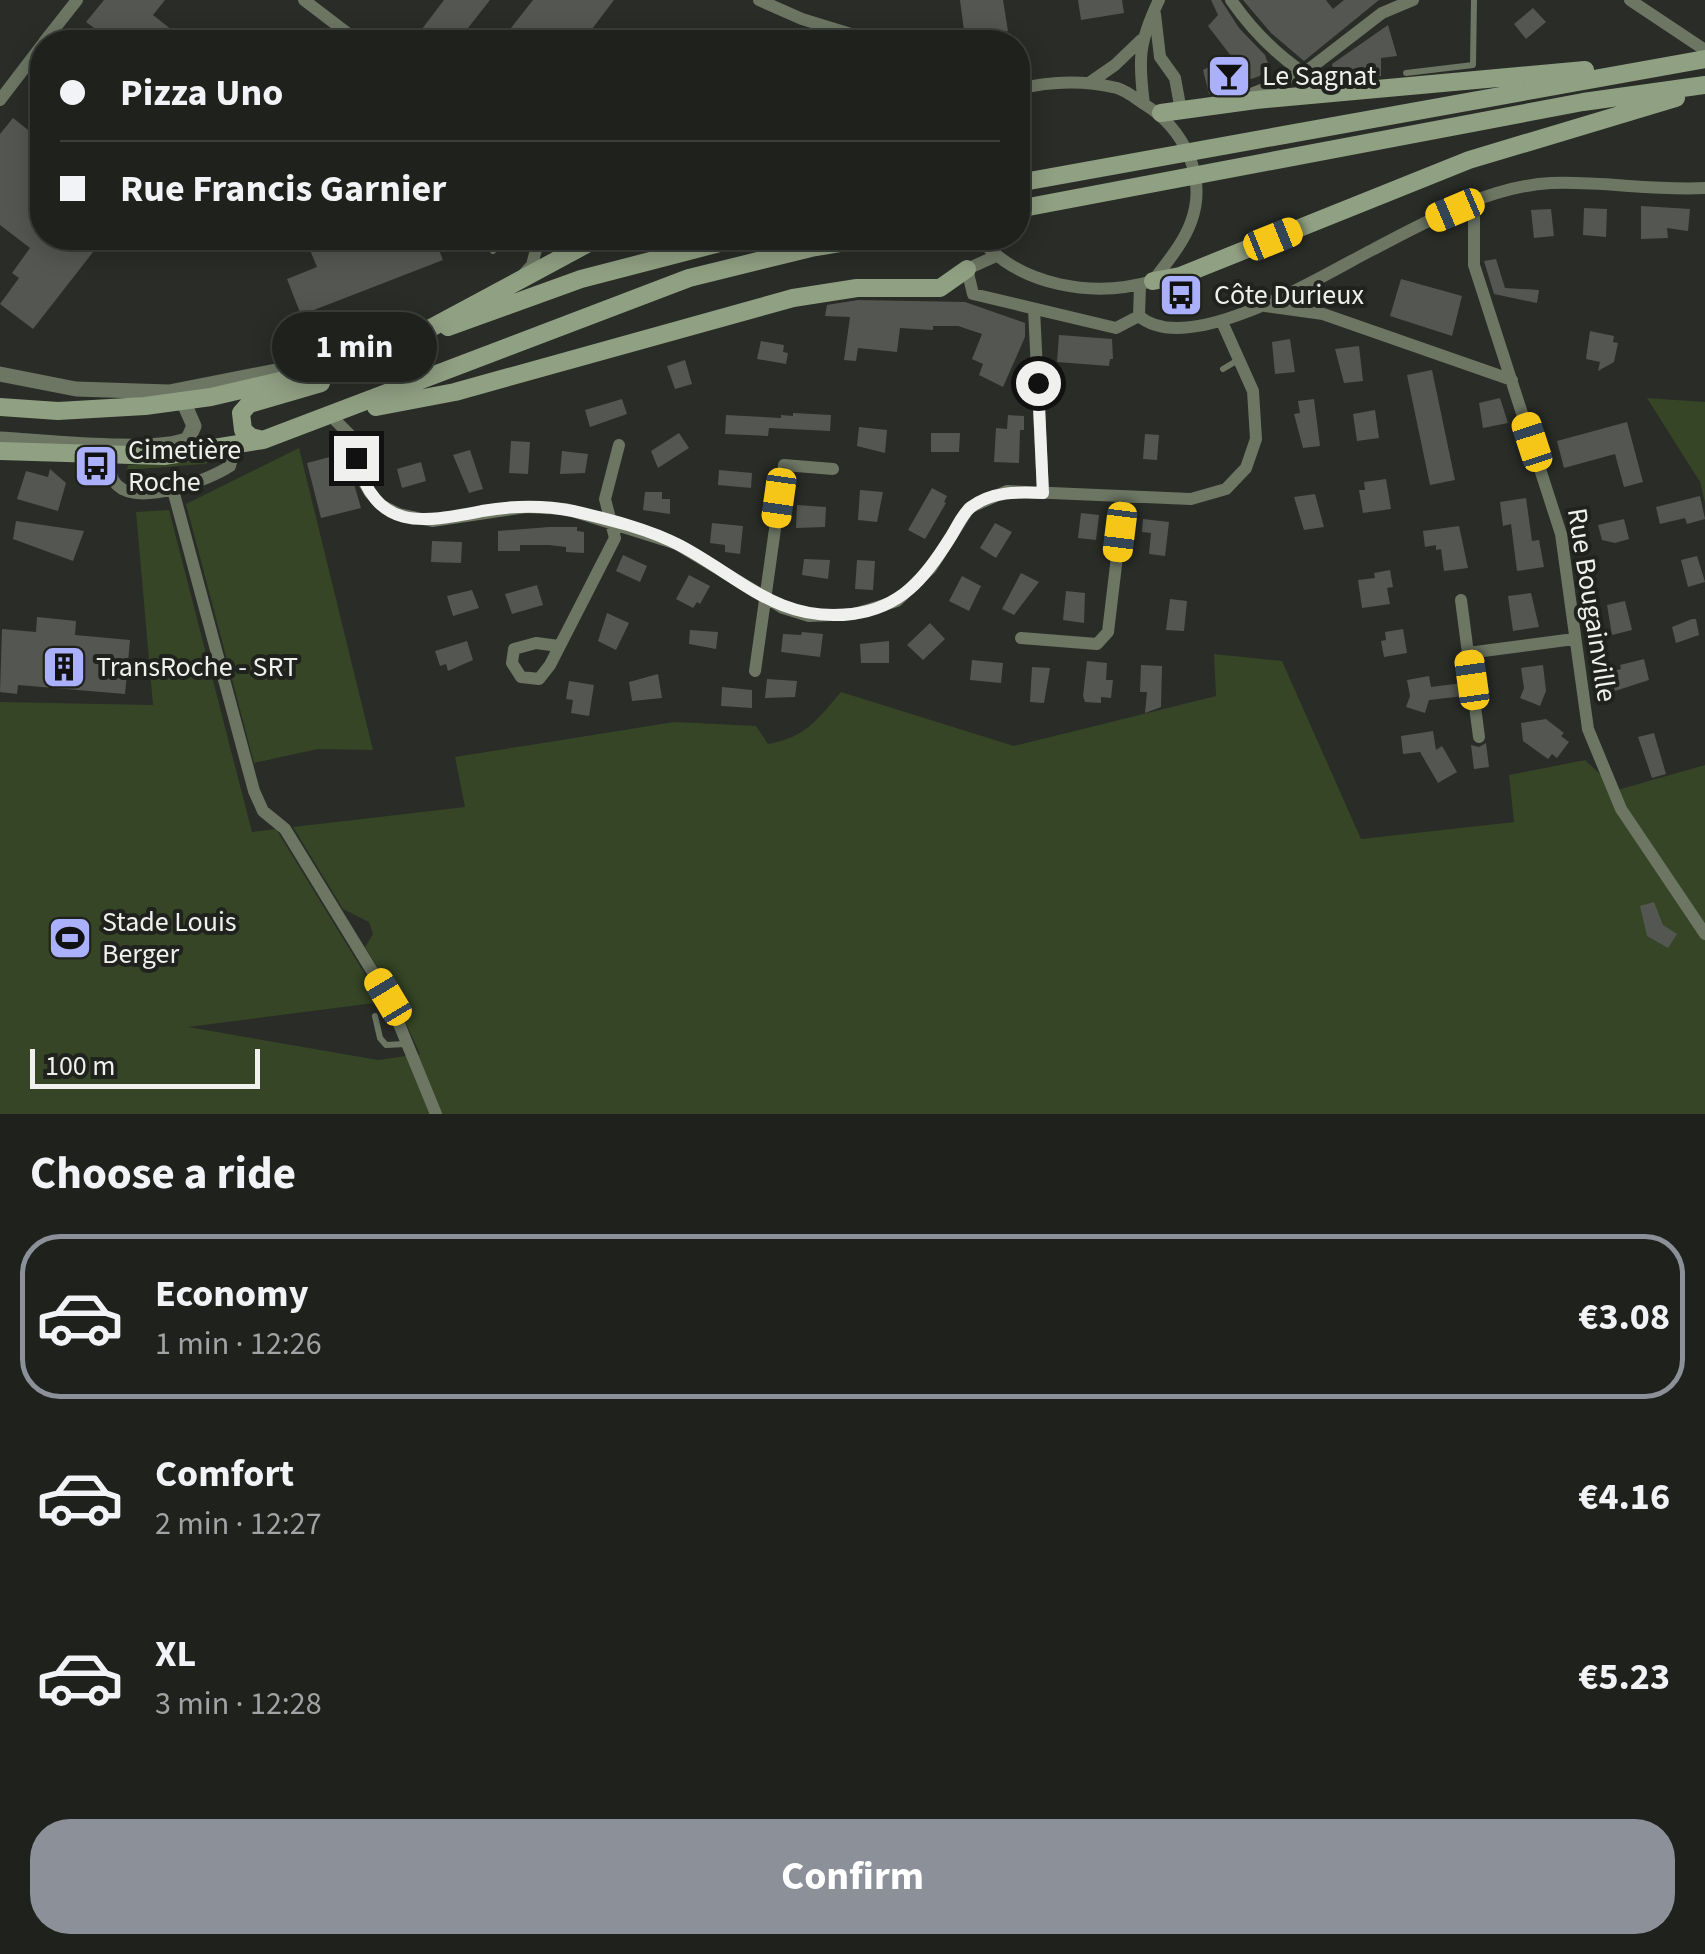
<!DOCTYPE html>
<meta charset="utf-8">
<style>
body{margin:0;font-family:"Source Sans 3",sans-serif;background:#2c2e2a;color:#f1f3f6;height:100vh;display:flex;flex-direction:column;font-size:38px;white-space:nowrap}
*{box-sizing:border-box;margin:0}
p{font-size:32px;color:#a1a3a4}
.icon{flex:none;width:55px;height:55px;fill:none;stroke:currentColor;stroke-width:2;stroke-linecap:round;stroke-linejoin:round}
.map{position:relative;height:1114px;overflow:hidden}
.sheet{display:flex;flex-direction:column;background:#1f211d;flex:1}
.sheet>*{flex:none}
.top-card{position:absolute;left:30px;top:30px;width:1000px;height:220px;border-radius:40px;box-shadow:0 5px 25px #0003,0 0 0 2px #3c3e3b;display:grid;align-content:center;height:220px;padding:0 30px;background:#1f211d}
.scale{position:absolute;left:30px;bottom:25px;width:230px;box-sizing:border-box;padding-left:10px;border:5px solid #f0f1ee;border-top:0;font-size:28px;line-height:35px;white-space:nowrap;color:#f0f1ee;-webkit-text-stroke:8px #20221e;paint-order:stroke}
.end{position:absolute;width:45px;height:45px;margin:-22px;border:12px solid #f0f1ee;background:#111;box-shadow:0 0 0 5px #111}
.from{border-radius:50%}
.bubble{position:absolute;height:70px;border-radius:35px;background:#1f211d;box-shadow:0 5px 25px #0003,0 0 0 2px #3c3e3b;font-size:32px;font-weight:700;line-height:70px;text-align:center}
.car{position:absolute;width:30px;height:60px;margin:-30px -15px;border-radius:12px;box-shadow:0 0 8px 2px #0007;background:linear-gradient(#f5c518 24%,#345 0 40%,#f5c518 0 76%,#345 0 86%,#f5c518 0)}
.top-card b{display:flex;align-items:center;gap:35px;height:95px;font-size:38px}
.top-card b+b{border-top:2px solid #3c3e3b}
.top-card i{width:25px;height:25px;background:#f1f3f6}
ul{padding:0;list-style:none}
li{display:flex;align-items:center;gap:30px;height:165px;margin:0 20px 15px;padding:0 10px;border:5px solid transparent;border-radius:40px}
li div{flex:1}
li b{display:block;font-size:38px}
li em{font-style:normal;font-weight:700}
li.current{border-color:#8c9099}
li>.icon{width:90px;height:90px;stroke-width:1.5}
h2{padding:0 30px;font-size:45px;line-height:120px}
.action{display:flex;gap:20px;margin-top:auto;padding:20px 30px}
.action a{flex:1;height:115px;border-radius:40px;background:#8c9099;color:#fff;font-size:40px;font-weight:700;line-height:115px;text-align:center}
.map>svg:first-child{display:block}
.green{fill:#354525}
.building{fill:#545751}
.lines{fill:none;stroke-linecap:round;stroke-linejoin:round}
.service{stroke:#6c7663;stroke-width:6}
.minor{stroke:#6c7663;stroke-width:12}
.tertiary{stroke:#6c7663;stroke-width:15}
.secondary{stroke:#90a082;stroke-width:18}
.route{stroke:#f0f1ee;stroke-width:12}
.labels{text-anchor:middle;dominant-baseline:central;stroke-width:8;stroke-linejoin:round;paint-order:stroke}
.poi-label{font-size:28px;fill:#f0f1ee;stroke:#20221e;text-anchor:start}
.street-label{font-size:28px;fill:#f0f1ee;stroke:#20221e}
</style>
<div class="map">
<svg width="1705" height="1114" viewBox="0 0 1705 1114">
<rect width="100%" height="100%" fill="#292c27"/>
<path class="green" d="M1647,398L1705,402V503L1700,482Z
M299,448L373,750L318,749L254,763L186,504Z
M223,456L205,464L127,470L128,465Z
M169,510L252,832L276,829L382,1002L188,1027L378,1060L420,1054L389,986L365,947L373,934L369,922L343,909L293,827L465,807L455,757L674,722L756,726L768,744C806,737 816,721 841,692L1014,746L1216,696L1214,654L1282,661L1361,839L1514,822L1509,775L1585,760L1617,790L1705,765V1114H0V702L153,705L136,512Z"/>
<path class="building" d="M104,0H165L153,15L177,34L170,42H113L86,22Z
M444,0H490L457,42H412Z
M533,0H614L592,29L609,42H500Z
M960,0H1003L1008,31L965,38Z
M1078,0H1122L1124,13L1081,20Z
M1211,0H1221L1239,28L1265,55L1271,72L1209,94L1203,70L1231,56L1208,26L1218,15Z
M1243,0H1326L1333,9L1344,0H1379L1304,61L1271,33Z
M1533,8L1546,22L1526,39L1514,24Z
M1388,25L1397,56L1381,58V76L1334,74L1332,64Z
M13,118L42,141V238H104L33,329L0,304L19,278L12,273L30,248L0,225V134Z
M1641,206L1690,209L1688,231L1667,228L1668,238L1641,239Z
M1584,208L1607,209L1606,237L1583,235Z
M1551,209L1554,236L1534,238L1531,210Z
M305,238H434L443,260L301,315L287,279L317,267Z
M1496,259L1505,288L1539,290L1537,303L1494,294L1484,261Z
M1401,279L1462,296L1452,336L1390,316Z
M858,300L965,302L1025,323V337L1003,387L979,375L983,364L972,359L982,334L958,326H933V330L900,328L897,352L858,348L856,361L844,360L850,317L825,316L827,305Z
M1590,331L1614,336L1613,342L1618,343L1614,362L1598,371L1600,362L1586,359Z
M1059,335L1112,339L1113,359H1110L1109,366L1057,362Z
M1290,339L1295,372L1275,374L1272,342Z
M761,341L784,345L783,352L788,353L786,364L757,359Z
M1359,346L1363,381L1344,383L1335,349Z
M685,360L692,384L675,389L667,366Z
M1432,370L1455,480L1430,485L1407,375Z
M1500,398L1508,423L1483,428L1479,403Z
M622,399L627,414L590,427L585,410Z
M1314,399L1320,446L1303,448L1294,414L1300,413L1298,401Z
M1375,410L1379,438L1357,441L1353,414Z
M793,413L831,415L830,431L769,428L768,436L725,434L726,415L781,418V415L793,416Z
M1008,415L1024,416V430H1020L1019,463L994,462L996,428L1007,429Z
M1627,422L1643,482L1624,487L1615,454L1564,468L1557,441Z
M859,427L887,430L885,453L857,446Z
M679,433L689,448L658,468L651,451Z
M931,433H960L959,452H931Z
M1145,434L1159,435L1157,460L1143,459Z
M511,441L530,442L528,474L509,473Z
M470,450L483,489L469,493L453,455Z
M562,451L588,454L585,473L560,474Z
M345,453L361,508L321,518L307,463Z
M421,462L426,481L402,488L397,469Z
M50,469L66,483L58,511L17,499L26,471L48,477Z
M719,470L752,473L751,488L718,485Z
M1386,479L1391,509L1363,513L1359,490H1365L1364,482Z
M932,488L947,496L944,502L946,503L925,539L908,530Z
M860,490L883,492L877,522L858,520Z
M645,492H662V499H670V514L643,510Z
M1315,494L1324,527L1304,530L1294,497Z
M1700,496L1705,519L1687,524L1685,518L1660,524L1656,507Z
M1526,498L1532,541L1539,540L1544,567L1517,571L1511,524L1503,526L1500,502Z
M797,505L826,507L825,527L796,528Z
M1081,513L1099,515L1096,540L1078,538Z
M1143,519L1169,522L1165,556L1149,554L1151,533L1142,532Z
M1624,519L1629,539L1615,543L1602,540L1598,525Z
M16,521L84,531L73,561L13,539Z
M712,523L743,526L740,554L725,552V545L710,543Z
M995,523L1012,532L996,558L980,548Z
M1459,526L1468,568L1444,571L1441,549L1436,550V545L1425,547L1423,531Z
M549,527H577V531L584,532V553L566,552V547L549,545H520V551H498V531Z
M432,541L462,542L461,563L431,562Z
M623,555L647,566L640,582L616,571Z
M1697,556L1705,582L1688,587L1681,560Z
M804,559L830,560L828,579L802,575Z
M857,560L875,561L873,590L855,589Z
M1390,570L1393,587L1387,588L1390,604L1362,608L1358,580L1375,578L1374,573Z
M1021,573L1039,582L1014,615L1002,609Z
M689,575L710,586L700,604L697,602L693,608L676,599Z
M962,576L981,586L969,611L949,601Z
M537,585L543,605L512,614L505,594Z
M472,590L479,608L453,616L447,596Z
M1066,591L1085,593L1084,623L1063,620Z
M1531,593L1539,627L1513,631L1508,596Z
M1170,599L1187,601L1184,631L1166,630Z
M1625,601L1632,630L1612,635L1607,605Z
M607,613L629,623L616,650L598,641Z
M37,617L76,621L75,635L130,640L125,694L18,685L17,694L0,692L2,629L36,632Z
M1692,619H1696L1699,635L1676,643L1672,627Z
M930,623L945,639L923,660L907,645Z
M1403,629L1407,653L1384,657L1381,641L1386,640L1385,632Z
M690,630L718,632L716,649L689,644Z
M802,632L823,634L820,657L781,652L783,634L801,635Z
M467,641L473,660L448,671L446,664L440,666L435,651Z
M889,641V663H861L860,644Z
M1644,659L1649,680L1615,691L1610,672L1621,669L1620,665Z
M972,660L1003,663L1001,683L970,680Z
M1087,661L1107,663L1106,680H1113L1111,698L1101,697V703L1085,702L1083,696Z
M1141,665L1162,666L1161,707L1145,713L1147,692H1140Z
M1543,665L1546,691L1540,706L1520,698L1524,688L1521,668Z
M1032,667L1050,668L1044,703L1030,702Z
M658,674L662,698L632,701L629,682Z
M1429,676L1431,687L1462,683L1464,696L1429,700L1425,713L1406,707L1410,696L1407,680Z
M767,679L797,681L795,697L765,698Z
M569,681L594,685L589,716L571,713L573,700L566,699Z
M722,687L752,690V708L721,706Z
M1546,719L1564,733L1561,736L1569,742L1557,758L1552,754L1548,759L1523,741L1521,723Z
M1433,731L1436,750L1442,746L1457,772L1438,783L1420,752L1403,754L1401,736Z
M1654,733L1666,774L1652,778L1638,737Z
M1486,743L1489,767L1474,769L1471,745L1479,747Z
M1654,902L1663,925L1677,934L1668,948L1647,936L1640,906Z"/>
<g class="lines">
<path class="service" d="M1406,73L1473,65L1474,0
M487,238L493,251
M1223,369L1238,360
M375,1016L380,1038L386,1045L405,1044"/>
<path class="minor" d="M304,0L359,42
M759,0L802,19L877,42
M1231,0C1252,30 1274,53 1304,73
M1630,0L1705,50
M1155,14L1160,57L1175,78L1181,111
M44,42L77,0
M1089,83L1115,65L1141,40
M1243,97L1304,73L1382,13L1413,0
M0,100L42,45
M1144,104C1138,58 1139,42 1159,0
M1474,203V265L1561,534L1588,729L1621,809L1705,934
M979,238C1021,287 1094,298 1153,281C1167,262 1183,244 1191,222C1208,176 1183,128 1144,104C1135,98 1127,91 1117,88C1084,80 1050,81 1018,89
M996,256L967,269L973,294L1116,328L1139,316
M523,275L532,265L539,238
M1140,285L1139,316C1188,359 1323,275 1372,250C1426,222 1489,186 1551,183C1603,181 1654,191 1705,188
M1265,306L1323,314L1512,380
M1034,309L1043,493
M331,416L351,436L362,479L370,493L381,505L399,514L432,521L526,507L566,509L677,544L783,608L809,616L854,614L897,601L931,568L969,508L1007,491L1191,499L1226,489L1246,468L1256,439L1253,391L1222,322
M110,455C110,466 109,477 117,485C139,507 209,480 230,466L235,446
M173,490L254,791L263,811L285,829L388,997L436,1114
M1461,600L1479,737
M1021,638L1097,644L1108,632L1124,498
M559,646L536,643L514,649L512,663L521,677L539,679L550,665L615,538L605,499L619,445
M1468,653L1574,639
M755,671L784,465L833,469"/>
<path class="tertiary" d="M0,374L76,389L169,392L183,401L194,426L188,439C156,454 41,441 0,439
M169,392L291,368L316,367"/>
<path class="secondary" d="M1161,113L1256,100L1585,70
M1018,183L1705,59
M1018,209L1583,102L1705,85
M1153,281L1180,276L1469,160L1676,98
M448,327L581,279L739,238
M0,407L58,411L145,406L211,397L345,366L388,351L598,238
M376,407L455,392L793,298L857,288H940L967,269
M263,440L251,437L243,430L241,413L249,404L321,383
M0,451L164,456L263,440L689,278L811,248L870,238"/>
</g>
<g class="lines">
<path class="route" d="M356,458C376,532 421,523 482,511C510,506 544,505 573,511C608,519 649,529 681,546C741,578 779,623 852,614C901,608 925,578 950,538C956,529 962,514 971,507C992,491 1018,492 1043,493L1038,383"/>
</g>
<defs>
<g id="bar-square" transform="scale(2.25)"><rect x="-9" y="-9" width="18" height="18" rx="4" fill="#aab0fb" stroke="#20221e"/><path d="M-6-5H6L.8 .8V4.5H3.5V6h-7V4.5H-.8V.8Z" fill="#111"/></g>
<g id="bus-square" transform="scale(2.25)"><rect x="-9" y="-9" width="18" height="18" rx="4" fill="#aab0fb" stroke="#20221e"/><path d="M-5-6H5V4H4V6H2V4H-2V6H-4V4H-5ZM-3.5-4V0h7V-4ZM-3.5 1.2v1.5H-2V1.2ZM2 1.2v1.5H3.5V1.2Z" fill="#111"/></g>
<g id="building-square" transform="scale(2.25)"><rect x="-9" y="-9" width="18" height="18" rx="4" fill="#aab0fb" stroke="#20221e"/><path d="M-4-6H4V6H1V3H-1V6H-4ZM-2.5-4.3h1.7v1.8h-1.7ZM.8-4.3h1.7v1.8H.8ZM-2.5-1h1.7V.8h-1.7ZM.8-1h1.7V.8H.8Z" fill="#111"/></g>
<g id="stadium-square" transform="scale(2.25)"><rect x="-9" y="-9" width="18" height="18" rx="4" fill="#aab0fb" stroke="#20221e"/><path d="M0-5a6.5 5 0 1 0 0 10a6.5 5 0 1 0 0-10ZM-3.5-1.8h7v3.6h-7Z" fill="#111"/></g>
</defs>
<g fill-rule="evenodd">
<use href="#bar-square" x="1229" y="76"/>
<use href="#bus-square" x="1181" y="295"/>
<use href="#bus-square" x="96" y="466"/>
<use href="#building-square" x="64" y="667"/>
<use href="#stadium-square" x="70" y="938"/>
</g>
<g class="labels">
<g class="poi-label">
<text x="1262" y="76">Le Sagnat</text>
<text x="1214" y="295">Côte Durieux</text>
<text x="128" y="450">Cimetière<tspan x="128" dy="32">Roche</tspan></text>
<text x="96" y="667">TransRoche - SRT</text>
<text x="102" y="922">Stade Louis<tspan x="102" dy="32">Berger</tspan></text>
</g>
<g class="street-label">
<text transform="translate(1592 605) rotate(81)">Rue Bougainville</text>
</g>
</g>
</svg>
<div class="scale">100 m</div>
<i class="end from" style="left:1038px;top:383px"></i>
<i class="end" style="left:356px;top:458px"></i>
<div class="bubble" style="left:272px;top:312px;width:165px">1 min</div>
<i class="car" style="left:1455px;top:210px;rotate:247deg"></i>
<i class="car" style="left:1273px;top:239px;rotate:68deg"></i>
<i class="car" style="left:1532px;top:442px;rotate:342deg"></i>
<i class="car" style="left:779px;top:498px;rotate:188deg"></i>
<i class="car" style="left:1120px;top:532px;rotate:187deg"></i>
<i class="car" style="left:1472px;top:680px;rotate:352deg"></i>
<i class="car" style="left:388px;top:997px;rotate:329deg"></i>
<div class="top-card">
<b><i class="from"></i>Pizza Uno</b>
<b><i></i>Rue Francis Garnier</b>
</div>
</div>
<section class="sheet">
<h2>Choose a ride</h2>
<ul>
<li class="current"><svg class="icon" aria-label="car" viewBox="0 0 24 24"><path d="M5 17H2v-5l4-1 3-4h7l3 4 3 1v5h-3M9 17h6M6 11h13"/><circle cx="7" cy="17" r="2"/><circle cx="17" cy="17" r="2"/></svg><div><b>Economy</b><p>1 min · 12:26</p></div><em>€3.08</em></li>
<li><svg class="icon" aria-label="car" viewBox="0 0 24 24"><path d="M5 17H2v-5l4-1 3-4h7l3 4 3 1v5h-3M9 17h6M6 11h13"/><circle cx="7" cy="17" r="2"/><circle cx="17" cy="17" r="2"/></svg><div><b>Comfort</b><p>2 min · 12:27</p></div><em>€4.16</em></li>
<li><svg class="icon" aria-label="car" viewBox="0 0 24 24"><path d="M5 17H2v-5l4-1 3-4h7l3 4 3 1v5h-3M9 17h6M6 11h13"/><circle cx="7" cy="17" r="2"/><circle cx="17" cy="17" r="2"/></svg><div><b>XL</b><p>3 min · 12:28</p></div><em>€5.23</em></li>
</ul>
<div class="action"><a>Confirm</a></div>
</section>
